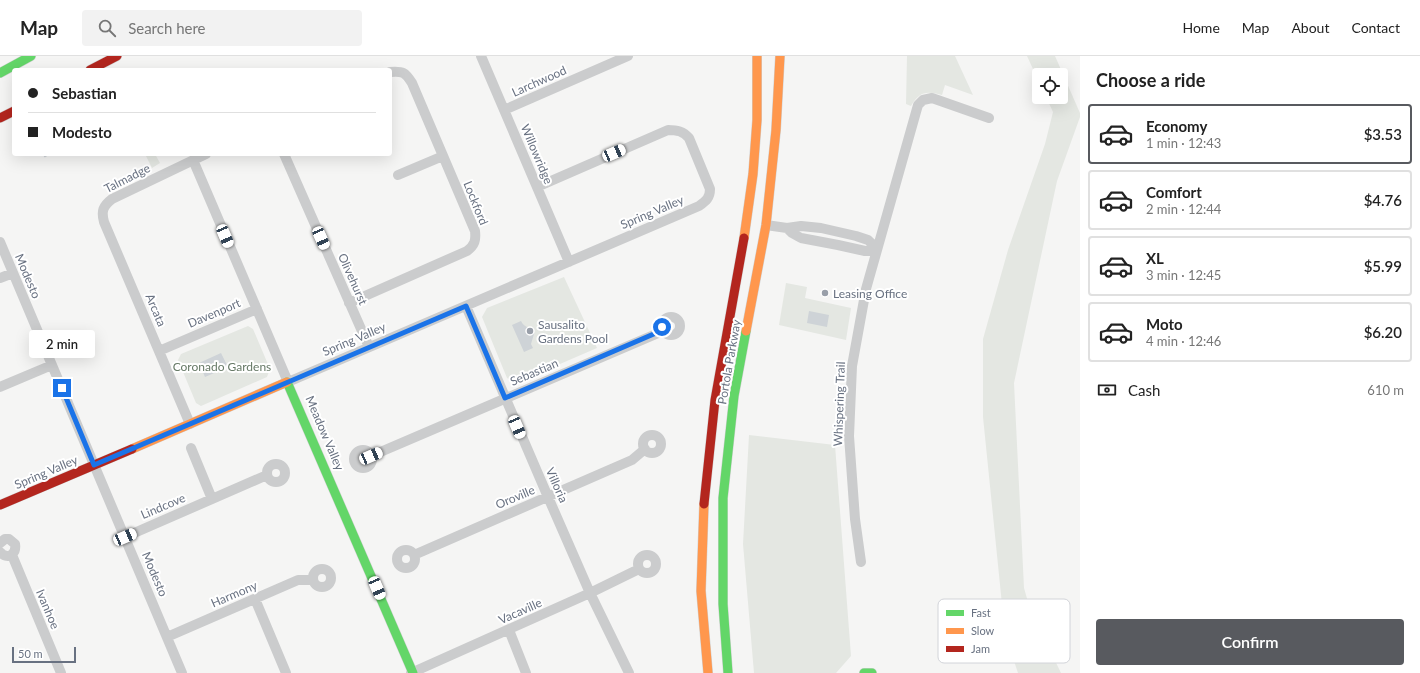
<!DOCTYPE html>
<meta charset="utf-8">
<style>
body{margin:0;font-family:Lato,sans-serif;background:#f2f2f2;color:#222;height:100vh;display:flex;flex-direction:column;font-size:15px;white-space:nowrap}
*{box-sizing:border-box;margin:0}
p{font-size:13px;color:#767676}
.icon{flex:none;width:22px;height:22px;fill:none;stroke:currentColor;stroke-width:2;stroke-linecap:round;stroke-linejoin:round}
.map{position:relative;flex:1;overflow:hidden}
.side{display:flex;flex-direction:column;background:#fff;width:340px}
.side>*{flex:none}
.guide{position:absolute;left:12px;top:12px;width:380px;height:88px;border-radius:4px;box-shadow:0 4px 16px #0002;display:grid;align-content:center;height:88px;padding:0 16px;background:#fff}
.fabs{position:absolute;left:1032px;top:12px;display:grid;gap:8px}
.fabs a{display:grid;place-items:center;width:36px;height:36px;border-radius:4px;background:#fff;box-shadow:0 4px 16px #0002;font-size:20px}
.scale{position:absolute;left:12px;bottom:10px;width:64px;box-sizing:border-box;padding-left:4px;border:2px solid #687181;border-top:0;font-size:11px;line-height:14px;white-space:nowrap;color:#687181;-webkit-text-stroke:3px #fff;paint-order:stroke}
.end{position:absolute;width:18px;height:18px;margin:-9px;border:5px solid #1a73e8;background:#fff;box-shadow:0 0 0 2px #fff}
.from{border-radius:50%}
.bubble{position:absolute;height:28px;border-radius:4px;background:#fff;box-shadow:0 4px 16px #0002;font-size:13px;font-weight:600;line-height:28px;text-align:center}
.car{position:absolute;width:12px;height:24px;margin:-12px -6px;border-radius:5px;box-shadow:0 0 3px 1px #0007;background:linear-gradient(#fff 24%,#345 0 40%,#fff 0 76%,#345 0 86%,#fff 0)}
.guide b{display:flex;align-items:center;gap:14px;height:38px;font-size:15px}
.guide b+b{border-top:1px solid #e0e0e0}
.guide i{width:10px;height:10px;background:#222}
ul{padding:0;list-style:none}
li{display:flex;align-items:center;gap:12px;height:60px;margin:0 8px 6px;padding:0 8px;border:2px solid #e0e0e0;border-radius:4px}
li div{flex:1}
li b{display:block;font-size:15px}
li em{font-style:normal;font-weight:600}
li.on{border-color:#585a5f}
li>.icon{width:36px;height:36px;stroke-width:1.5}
h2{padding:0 16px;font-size:18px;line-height:48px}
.pay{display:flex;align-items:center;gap:10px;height:44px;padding:0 16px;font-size:15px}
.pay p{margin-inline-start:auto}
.cta{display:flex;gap:8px;margin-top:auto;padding:8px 16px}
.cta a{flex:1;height:46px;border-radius:4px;background:#585a5f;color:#fff;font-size:16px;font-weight:600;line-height:46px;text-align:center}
header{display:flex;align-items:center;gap:24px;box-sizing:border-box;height:56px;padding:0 20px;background:#fff;border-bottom:1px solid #e0e0e0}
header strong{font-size:19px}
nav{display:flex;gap:22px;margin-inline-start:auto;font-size:14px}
.search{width:280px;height:36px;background:#f2f2f2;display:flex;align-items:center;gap:10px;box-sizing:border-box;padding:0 14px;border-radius:4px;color:#767676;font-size:15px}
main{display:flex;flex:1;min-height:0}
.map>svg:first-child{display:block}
.green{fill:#e4e7e2}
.water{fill:#ced3d7}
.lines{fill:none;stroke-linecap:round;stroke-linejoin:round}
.stream{stroke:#ced3d7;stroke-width:2.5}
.fast-casing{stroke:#d1d1d2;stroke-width:10}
.slow-casing{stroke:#d1d1d2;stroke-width:10}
.jam-casing{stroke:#d1d1d2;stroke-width:10}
.street{stroke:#cbcccd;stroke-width:10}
.fast{stroke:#63d668;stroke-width:9}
.slow{stroke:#ff974d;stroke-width:9}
.jam{stroke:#b3261e;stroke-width:9}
.route{stroke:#1a73e8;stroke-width:5}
.poi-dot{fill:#999fa9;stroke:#fff;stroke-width:1.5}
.labels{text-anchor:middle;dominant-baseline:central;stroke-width:4;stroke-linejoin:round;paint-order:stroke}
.street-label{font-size:12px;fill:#687181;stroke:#fff}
.poi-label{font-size:12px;fill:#687181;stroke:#fff;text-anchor:start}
.park-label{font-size:12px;fill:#667966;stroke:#fff}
.key{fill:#fff;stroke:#d2d4d9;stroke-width:1}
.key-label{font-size:11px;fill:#687181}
</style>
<header>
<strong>Map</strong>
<div class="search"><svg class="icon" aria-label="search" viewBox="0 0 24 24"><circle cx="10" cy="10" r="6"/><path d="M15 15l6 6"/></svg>Search here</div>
<nav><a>Home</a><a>Map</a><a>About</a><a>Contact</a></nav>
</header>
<main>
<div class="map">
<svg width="1080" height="617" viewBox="0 0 1080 617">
<rect width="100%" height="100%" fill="#f5f5f4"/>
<path class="green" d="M907,0H955L973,39L945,29L942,39C926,35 920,35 911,50L906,48Z
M1027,0H1055L1080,57V61L1057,125L1014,327L1024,532L1030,553L1061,617H1018L1005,578L983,361V283L1008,194L1045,88L1053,56L1046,41H1061V19H1039V26Z
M145,98H155L160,107L152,112Z
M564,221L597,292L516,327L507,322L482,261L487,252Z
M786,227L807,231L805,242L851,252L846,284L779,269Z
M248,270L253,273L270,313L267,321L201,350L196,347L178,304L181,298Z
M749,379L835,389L851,600L836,617H754L743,488Z"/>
<path class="water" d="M809,255L829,259L827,271L807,267Z
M521,265C524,272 531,271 534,278L531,288L533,292L524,296L512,269Z
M221,297L228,311L205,321L199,307Z"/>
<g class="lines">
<path class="stream" d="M45,100L48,98"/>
<g class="fast-casing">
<path id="fast" d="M0,17L31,0
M287,326L413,617
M728,617L723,548V442L734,340L746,275
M864,617H872"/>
</g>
<g class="slow-casing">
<path id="slow" d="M744,182L753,118L757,64V0
M746,275L766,169L776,74L780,0
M132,393L287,326
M704,448L701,535L708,617"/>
</g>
<g class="jam-casing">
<path id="jam" d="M90,14L117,0
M0,62L14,55
M704,448L715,344L744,182
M0,449L132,393"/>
</g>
<path class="street" d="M481,0L569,206
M504,54L628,0
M284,98L369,291
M193,104L288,326L699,150C706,145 710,142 710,133L689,82C683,75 677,74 668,74L537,131
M398,119L443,100
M766,169L787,172L801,170L821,172L856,180L868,184L877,193
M787,172L792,177L801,182L838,189L865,195L877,193
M0,186L182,617
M0,222L13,217
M349,247L467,195C475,189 476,184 475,175L412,27C405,16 403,15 390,16
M466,250L548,441L590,537L629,617
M662 270a9 9 0 1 1 18 0a9 9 0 1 1-18 0Z
M159,295L257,253
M0,331L52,309
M190,368L104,166C101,155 103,150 112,143L206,98
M643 388a9 9 0 1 1 18 0a9 9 0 1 1-18 0Z
M191,392L212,443
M354 403a9 9 0 1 1 18 0a9 9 0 1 1-18 0Z
M371,400L663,275
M267 417a9 9 0 1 1 18 0a9 9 0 1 1-18 0Z
M125,481L267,419
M0,487L5,483H9L15,488C17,499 7,504 0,496
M397 503a9 9 0 1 1 18 0a9 9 0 1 1-18 0Z
M12,499L61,617
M414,499L632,404L645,393
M638 508a9 9 0 1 1 18 0a9 9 0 1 1-18 0Z
M861,506L855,463L849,380L852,310L866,233L918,49L923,44L932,42L989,62
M313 522a9 9 0 1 1 18 0a9 9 0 1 1-18 0Z
M255,543L286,617
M509,574L526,617
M167,581L298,524H313
M411,617L590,537L639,513"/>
<use href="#fast" class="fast"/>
<use href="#slow" class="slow"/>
<use href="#jam" class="jam"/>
</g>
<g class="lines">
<path class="route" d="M62,332L94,409L466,250L505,342L663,274L662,271"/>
</g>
<g class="poi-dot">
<circle cx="825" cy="237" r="4"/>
<circle cx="530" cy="275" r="4"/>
</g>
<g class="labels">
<g class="street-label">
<text transform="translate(539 25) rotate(-24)">Larchwood</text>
<text transform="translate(537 98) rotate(67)">Willowridge</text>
<text transform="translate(127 122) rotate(-27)">Talmadge</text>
<text transform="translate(476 147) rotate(68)">Lockford</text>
<text transform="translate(652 156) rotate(-23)">Spring Valley</text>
<text transform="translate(28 220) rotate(67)">Modesto</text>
<text transform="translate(353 223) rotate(66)">Olivehurst</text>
<text transform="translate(156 254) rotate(67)">Arcata</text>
<text transform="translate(214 257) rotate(-23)">Davenport</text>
<text transform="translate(354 283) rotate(-23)">Spring Valley</text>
<text transform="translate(729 306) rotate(-80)">Portola Parkway</text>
<text transform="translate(534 316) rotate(-23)">Sebastian</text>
<text transform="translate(839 348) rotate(-88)">Whispering Trail</text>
<text transform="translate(325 377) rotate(67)">Meadow Valley</text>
<text transform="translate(46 416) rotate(-23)">Spring Valley</text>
<text transform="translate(557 429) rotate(66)">Villoria</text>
<text transform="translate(515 441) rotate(-23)">Oroville</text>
<text transform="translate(163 450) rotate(-23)">Lindcove</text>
<text transform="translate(155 518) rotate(67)">Modesto</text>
<text transform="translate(234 538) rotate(-23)">Harmony</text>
<text transform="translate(48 553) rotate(67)">Ivanhoe</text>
<text transform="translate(520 555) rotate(-24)">Vacaville</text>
</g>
<g class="poi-label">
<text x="833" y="237">Leasing Office</text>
<text x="538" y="268">Sausalito<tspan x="538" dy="14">Gardens Pool</tspan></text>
</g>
<g class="park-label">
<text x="222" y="310">Coronado Gardens</text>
</g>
</g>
<rect x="938" y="543" width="132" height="64" rx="6" class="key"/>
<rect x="946" y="554" width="18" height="6" fill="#63d668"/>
<rect x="946" y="572" width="18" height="6" fill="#ff974d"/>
<rect x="946" y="590" width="18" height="6" fill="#b3261e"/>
<g class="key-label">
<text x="971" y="561">Fast</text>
<text x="971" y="579">Slow</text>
<text x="971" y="597">Jam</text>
</g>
</svg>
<div class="fabs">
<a><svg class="icon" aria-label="locate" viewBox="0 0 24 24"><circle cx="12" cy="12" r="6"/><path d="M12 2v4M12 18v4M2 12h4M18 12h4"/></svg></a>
</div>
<div class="scale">50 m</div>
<i class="end from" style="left:662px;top:271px"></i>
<i class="end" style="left:62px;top:332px"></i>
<div class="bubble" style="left:29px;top:274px;width:66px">2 min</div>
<i class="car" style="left:614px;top:97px;rotate:67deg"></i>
<i class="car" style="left:225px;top:180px;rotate:157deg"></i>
<i class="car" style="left:321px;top:182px;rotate:156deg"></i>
<i class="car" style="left:517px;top:371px;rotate:157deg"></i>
<i class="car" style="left:371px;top:400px;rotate:67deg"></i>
<i class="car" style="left:125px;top:481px;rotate:67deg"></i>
<i class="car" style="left:377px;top:532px;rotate:157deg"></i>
<div class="guide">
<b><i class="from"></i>Sebastian</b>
<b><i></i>Modesto</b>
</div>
</div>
<section class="side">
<h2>Choose a ride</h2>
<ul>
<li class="on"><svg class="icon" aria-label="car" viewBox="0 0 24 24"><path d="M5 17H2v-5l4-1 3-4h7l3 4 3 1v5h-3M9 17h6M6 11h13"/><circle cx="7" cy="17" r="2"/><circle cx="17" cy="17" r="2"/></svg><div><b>Economy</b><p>1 min · 12:43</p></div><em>$3.53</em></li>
<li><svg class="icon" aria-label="car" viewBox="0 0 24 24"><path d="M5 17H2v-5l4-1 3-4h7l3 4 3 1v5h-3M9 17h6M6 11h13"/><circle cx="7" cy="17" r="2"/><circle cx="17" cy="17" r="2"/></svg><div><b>Comfort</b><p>2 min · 12:44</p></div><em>$4.76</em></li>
<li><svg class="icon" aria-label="car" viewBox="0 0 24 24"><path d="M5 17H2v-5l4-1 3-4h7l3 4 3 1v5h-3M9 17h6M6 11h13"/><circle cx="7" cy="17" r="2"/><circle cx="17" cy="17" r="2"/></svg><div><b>XL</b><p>3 min · 12:45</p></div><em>$5.99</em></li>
<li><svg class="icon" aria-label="car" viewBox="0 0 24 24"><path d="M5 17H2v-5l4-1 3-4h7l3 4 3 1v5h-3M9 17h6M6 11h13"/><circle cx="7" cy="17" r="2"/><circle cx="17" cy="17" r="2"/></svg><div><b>Moto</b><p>4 min · 12:46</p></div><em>$6.20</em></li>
</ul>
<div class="pay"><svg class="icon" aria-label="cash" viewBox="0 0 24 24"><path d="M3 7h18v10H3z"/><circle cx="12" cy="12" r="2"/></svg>Cash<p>610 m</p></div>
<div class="cta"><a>Confirm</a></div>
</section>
</main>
